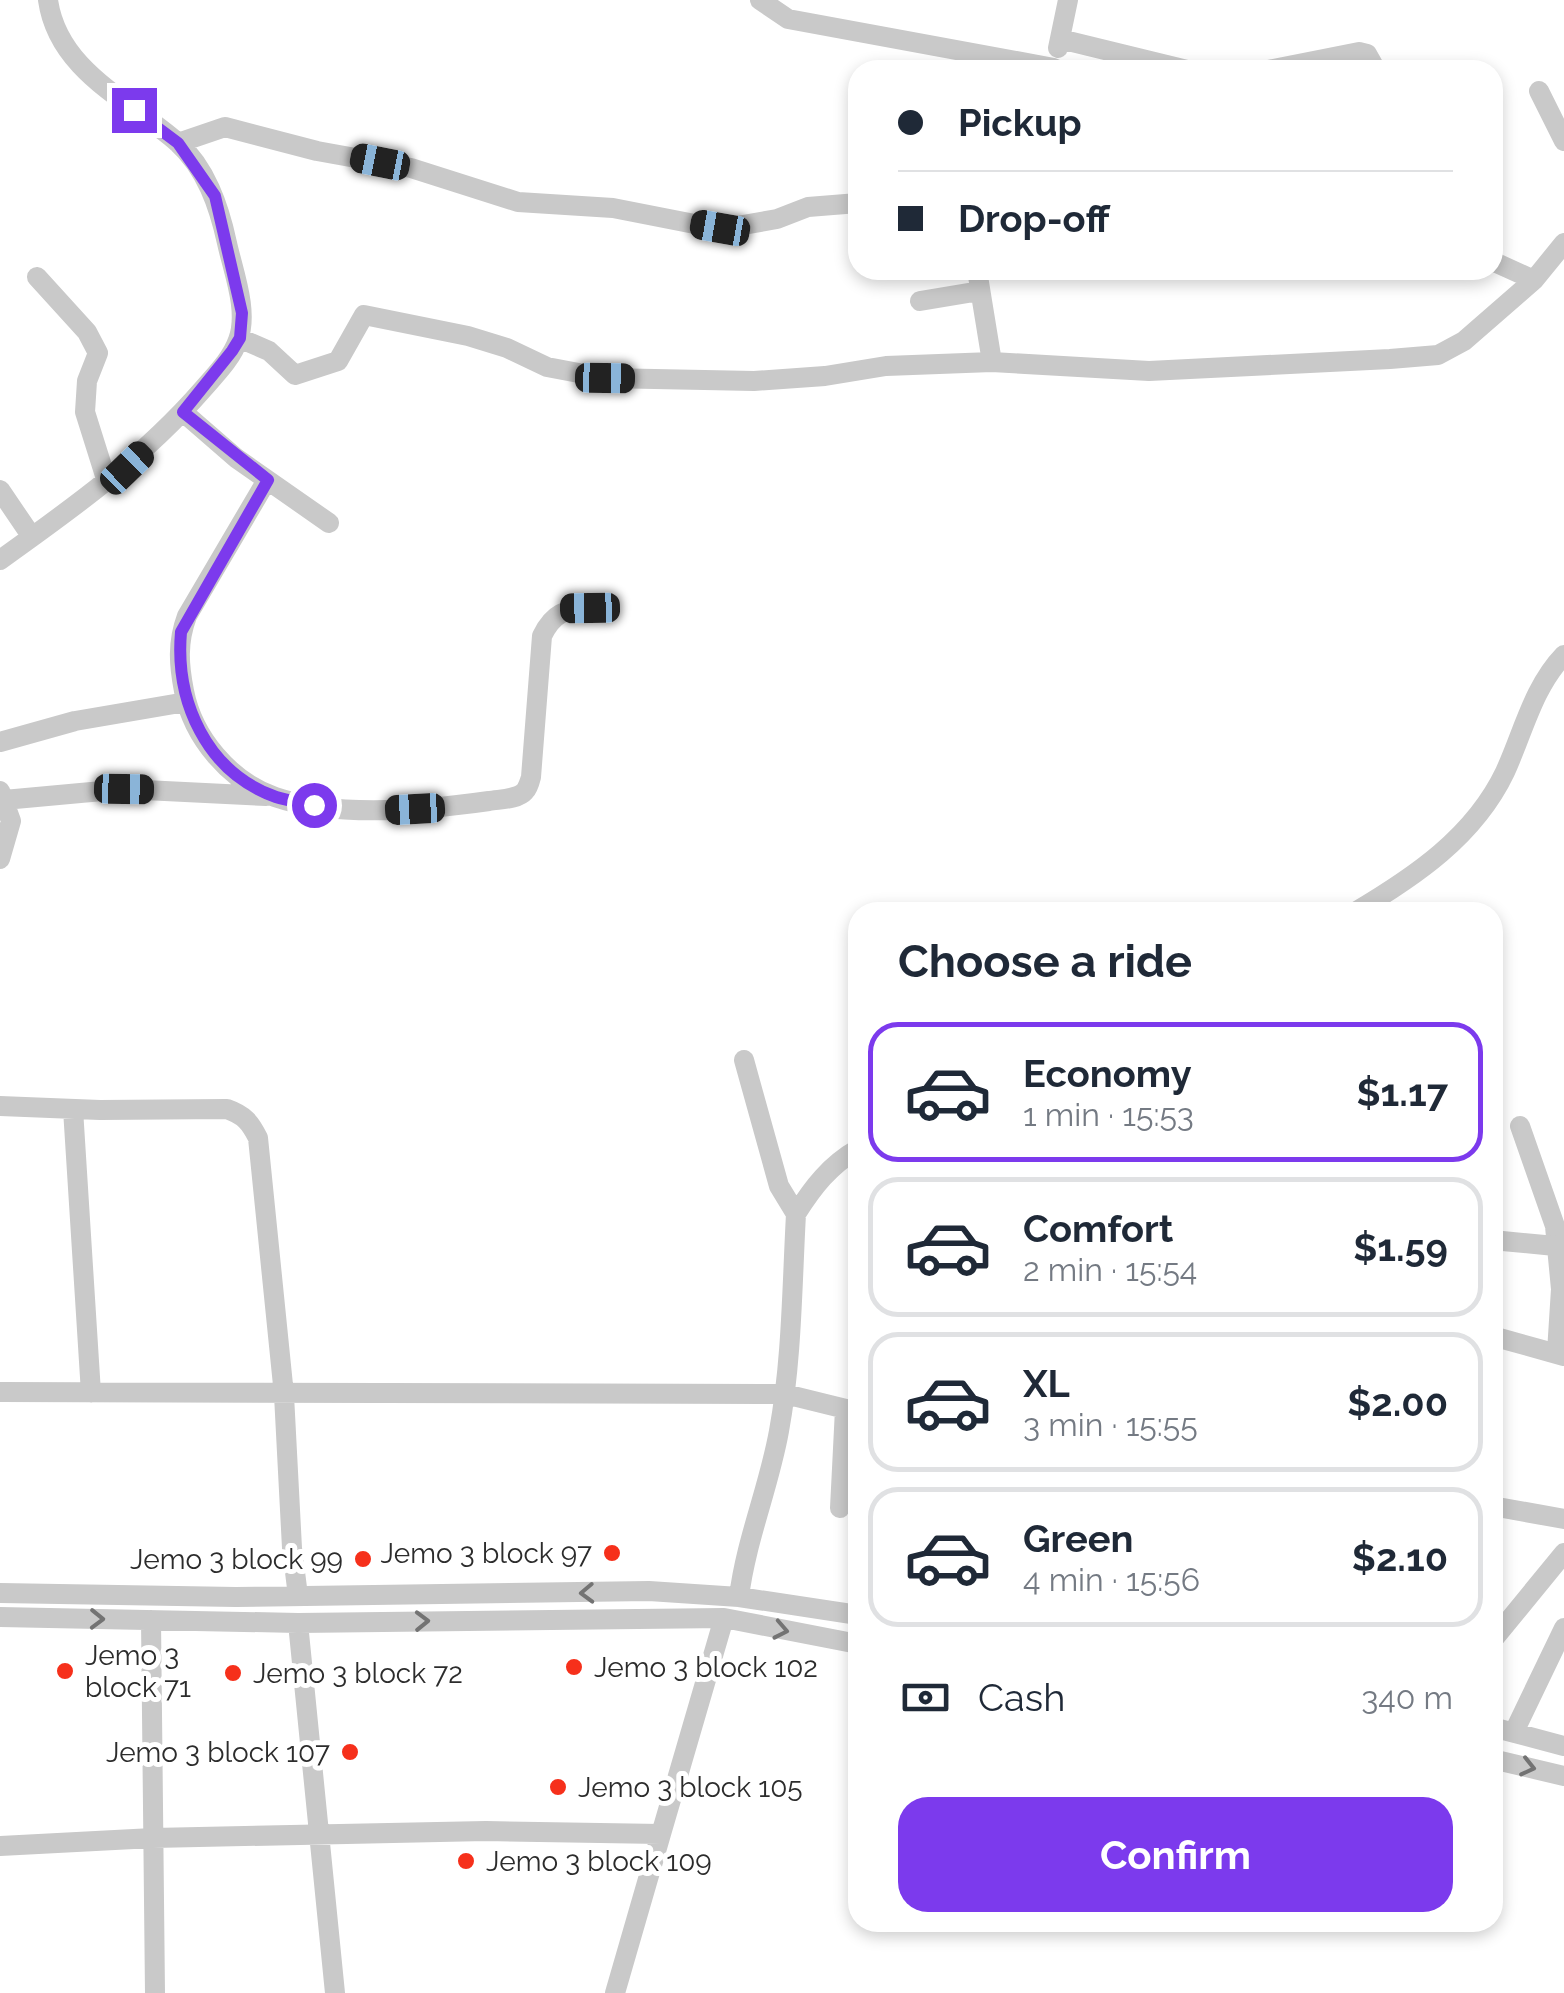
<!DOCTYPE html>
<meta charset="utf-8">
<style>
body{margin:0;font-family:Raleway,sans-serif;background:#f2f2f3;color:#1f2937;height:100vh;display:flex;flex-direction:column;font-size:38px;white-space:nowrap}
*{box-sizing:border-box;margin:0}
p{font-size:32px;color:#747a83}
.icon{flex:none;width:55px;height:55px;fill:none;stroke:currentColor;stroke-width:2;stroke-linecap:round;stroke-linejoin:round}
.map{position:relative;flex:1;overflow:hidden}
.sheet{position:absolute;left:848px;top:902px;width:655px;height:1030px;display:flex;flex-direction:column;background:#fff;border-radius:30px;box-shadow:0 5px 15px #0003}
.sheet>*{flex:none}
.top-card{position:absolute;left:848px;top:60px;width:655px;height:220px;border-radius:30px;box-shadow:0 5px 15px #0003;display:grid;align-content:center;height:220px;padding:0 50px;background:#fff}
.end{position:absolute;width:45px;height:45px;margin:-22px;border:12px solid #7c3aed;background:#fff;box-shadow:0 0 0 5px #fff}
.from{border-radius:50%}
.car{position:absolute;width:30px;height:60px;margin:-30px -15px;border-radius:12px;box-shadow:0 0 8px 2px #0007;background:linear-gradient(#222 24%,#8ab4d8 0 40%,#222 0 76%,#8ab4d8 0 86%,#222 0)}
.top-card b{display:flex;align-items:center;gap:35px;height:95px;font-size:38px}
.top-card b+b{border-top:2px solid #e0e1e3}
.top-card i{width:25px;height:25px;background:#1f2937}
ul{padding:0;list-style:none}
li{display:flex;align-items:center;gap:30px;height:140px;margin:0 20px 15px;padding:0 30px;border:5px solid #e0e1e3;border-radius:30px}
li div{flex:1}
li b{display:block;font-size:38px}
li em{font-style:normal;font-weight:700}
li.selected{border-color:#7c3aed}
li>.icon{width:90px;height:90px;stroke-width:1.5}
h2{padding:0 50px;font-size:45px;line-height:120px}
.pay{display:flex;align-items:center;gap:25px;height:110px;padding:0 50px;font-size:38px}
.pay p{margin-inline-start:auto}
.primary-button{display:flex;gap:20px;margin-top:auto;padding:20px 50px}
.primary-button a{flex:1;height:115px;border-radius:30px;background:#7c3aed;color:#fff;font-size:40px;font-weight:700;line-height:115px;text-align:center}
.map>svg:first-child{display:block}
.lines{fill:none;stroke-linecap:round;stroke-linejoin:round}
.minor{stroke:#c9c9c9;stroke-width:20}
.oneway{stroke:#737373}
.route{stroke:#7c3aed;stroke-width:12}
.poi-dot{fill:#f6301b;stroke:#fff;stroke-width:4}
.labels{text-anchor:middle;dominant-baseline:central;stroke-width:10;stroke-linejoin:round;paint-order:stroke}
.poi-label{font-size:28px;fill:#2c2c2c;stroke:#fff;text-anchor:start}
</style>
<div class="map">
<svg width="1564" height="1993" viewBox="0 0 1564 1993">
<rect width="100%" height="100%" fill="#fff"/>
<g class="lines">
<path class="minor" d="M760,0L788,19L1054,68
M1060,39L1187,70
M1058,48L1068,0
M1268,70L1359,52L1367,54L1376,70
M1539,91L1564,141
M178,143L225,127L317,151L411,168L518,202L613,208L720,229L777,219L808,207L858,203
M1492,261L1534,280
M977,270L992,362
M37,277L87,332L98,353L87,381L85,412L107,482
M920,301L980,291
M239,338L269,351L295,375L338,361L364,315L468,336L507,348L547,367L605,378L754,381L825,376L886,366L992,362L1149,371L1390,359L1438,355L1464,341L1534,280L1564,243
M183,412L236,458L329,523
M267,480L187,616C177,643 179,665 184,691C193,738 230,781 275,797C336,818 426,810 489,801C499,799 517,800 525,791C527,789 530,781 531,777L542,636C553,613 565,609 590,608
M0,490L32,537
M0,560C73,508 144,457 203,389C216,374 232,358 238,340C249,311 233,271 227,243C219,206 206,168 177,142C129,100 58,71 48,0
M0,742L75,721L186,702
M0,791L11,821L0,859
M4,800L124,789L266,796
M1355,912C1414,877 1474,837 1505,772C1523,733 1533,687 1564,655
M744,1060L779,1186L796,1214
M0,1106L100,1110L227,1109C244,1115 250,1122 258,1138L284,1395L292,1548L298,1596
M73,1109L91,1393
M1520,1126L1555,1226L1561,1289L1557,1352
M1492,1240L1555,1246
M1492,1336L1564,1356
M0,1392L785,1394L858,1412
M1492,1506L1564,1519
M840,1508L845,1409
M0,1593L236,1597L649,1591L739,1597L858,1615
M739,1597C746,1540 769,1487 779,1431C792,1360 792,1286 796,1214C813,1187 830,1165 858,1149
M0,1617L298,1623L724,1618L858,1644
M151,1620L155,1993
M298,1623L335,1993
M1492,1641L1564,1553
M1492,1727L1564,1746
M1514,1732L1564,1628
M1492,1759L1564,1776
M0,1846L153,1838L486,1831L661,1834L724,1618
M615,1993L661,1834"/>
</g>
<defs><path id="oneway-chevron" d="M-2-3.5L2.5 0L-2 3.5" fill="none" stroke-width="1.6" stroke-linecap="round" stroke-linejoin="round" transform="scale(2.5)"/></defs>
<g class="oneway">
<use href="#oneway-chevron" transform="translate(587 1593) rotate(178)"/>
<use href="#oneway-chevron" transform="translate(97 1619) rotate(1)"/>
<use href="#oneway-chevron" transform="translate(422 1621) rotate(-1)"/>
<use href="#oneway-chevron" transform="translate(781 1630) rotate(11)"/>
<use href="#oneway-chevron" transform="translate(1528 1767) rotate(13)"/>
</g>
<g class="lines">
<path class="route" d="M134,110L178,143L215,196L242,313L240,338L232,351L183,412L268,480L181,632C175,701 206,772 276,797C288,801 302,802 314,805"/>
</g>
<g class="poi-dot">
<circle cx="612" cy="1553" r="10"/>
<circle cx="363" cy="1559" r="10"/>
<circle cx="574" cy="1667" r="10"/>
<circle cx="65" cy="1671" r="10"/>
<circle cx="233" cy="1673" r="10"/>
<circle cx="350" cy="1752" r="10"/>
<circle cx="558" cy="1787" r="10"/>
<circle cx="466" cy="1861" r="10"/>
</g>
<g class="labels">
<g class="poi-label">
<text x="592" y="1553" text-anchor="end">Jemo 3 block 97</text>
<text x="343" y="1559" text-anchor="end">Jemo 3 block 99</text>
<text x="85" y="1655">Jemo 3<tspan x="85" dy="32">block 71</tspan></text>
<text x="594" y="1667">Jemo 3 block 102</text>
<text x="253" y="1673">Jemo 3 block 72</text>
<text x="330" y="1752" text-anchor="end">Jemo 3 block 107</text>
<text x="578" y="1787">Jemo 3 block 105</text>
<text x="486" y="1861">Jemo 3 block 109</text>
</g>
</g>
</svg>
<i class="end from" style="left:314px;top:805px"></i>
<i class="end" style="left:134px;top:110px"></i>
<i class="car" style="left:380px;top:162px;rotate:281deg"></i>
<i class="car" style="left:720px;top:228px;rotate:280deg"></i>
<i class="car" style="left:605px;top:378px;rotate:91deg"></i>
<i class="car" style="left:127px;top:468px;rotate:46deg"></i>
<i class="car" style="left:590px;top:608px;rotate:269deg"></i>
<i class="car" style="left:124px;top:789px;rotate:91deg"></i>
<i class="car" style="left:415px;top:809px;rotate:267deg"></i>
<div class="top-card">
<b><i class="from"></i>Pickup</b>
<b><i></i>Drop-off</b>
</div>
<section class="sheet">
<h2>Choose a ride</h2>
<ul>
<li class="selected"><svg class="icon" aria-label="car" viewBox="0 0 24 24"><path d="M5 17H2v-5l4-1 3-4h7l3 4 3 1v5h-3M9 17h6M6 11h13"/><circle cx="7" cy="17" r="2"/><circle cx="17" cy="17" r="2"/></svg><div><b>Economy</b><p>1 min · 15:53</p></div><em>$1.17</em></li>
<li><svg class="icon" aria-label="car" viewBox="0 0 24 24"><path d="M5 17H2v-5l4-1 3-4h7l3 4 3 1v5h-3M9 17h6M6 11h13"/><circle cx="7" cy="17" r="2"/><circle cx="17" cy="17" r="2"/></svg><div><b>Comfort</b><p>2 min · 15:54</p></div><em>$1.59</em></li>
<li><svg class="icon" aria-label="car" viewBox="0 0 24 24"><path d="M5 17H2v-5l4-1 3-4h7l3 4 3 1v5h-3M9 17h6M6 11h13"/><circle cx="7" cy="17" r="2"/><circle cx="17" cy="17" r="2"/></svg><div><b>XL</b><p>3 min · 15:55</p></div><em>$2.00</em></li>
<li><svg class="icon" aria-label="car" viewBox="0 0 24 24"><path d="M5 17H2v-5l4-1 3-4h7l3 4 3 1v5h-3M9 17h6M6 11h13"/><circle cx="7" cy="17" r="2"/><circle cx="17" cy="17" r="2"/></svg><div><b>Green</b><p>4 min · 15:56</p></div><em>$2.10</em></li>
</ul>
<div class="pay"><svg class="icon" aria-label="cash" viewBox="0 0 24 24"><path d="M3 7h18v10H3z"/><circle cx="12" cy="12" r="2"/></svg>Cash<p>340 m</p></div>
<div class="primary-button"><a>Confirm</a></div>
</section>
</div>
